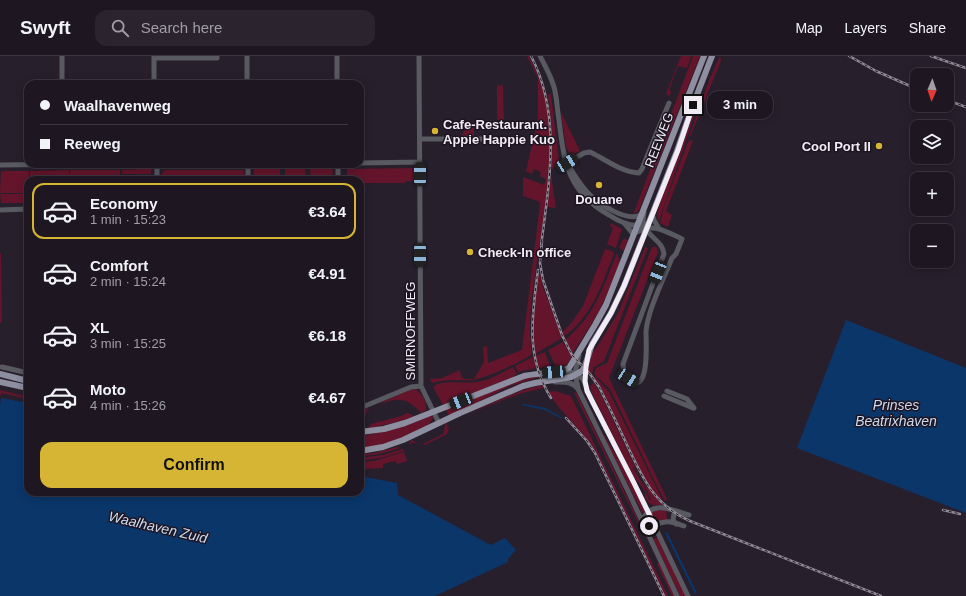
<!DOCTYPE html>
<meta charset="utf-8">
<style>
body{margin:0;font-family:Helvetica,sans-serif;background:#2b242f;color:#f1f3f6;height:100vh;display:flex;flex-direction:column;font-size:15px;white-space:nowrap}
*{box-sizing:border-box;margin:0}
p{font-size:13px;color:#a19fa5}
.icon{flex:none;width:22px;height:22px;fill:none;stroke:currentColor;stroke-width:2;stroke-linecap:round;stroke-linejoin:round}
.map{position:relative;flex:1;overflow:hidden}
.details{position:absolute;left:24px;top:120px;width:340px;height:320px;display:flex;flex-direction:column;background:#1e1722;border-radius:12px;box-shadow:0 2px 10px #0003,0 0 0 1px #3c3640}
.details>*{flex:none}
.guide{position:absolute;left:24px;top:24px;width:340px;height:88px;border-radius:12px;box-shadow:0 2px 10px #0003,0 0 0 1px #3c3640;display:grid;align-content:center;height:88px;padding:0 16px;background:#1e1722}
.needle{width:26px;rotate:182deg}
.buttons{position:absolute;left:910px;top:12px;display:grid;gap:8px}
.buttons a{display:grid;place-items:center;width:44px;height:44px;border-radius:8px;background:#1e1722;box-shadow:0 2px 10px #0003,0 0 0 1px #3c3640;font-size:20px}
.end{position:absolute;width:18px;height:18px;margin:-9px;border:5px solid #f1ebf5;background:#111;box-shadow:0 0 0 2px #111}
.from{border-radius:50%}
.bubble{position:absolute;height:28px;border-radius:12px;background:#1e1722;box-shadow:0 2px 10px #0003,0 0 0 1px #3c3640;font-size:13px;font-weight:700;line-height:28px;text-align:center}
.car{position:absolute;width:12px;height:24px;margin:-12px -6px;border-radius:5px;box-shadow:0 0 3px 1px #0007;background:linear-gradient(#222 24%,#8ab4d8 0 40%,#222 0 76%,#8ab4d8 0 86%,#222 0)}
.guide b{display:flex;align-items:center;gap:14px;height:38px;font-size:15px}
.guide b+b{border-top:1px solid #3c3640}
.guide i{width:10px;height:10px;background:#f1f3f6}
ul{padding:7px 0 0;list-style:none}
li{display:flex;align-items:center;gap:12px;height:56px;margin:0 8px 6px;padding:0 8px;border:2px solid transparent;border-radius:12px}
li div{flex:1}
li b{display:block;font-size:15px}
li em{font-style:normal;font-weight:700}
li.active{border-color:#d6b534}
li>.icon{width:36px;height:36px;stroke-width:1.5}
.primary-button{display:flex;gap:8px;margin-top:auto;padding:8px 16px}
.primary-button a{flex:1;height:46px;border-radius:12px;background:#d6b534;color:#111;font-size:16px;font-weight:700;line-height:46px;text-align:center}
header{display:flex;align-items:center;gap:24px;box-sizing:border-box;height:56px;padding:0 20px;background:#1e1722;border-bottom:1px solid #3c3640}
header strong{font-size:19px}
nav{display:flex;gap:22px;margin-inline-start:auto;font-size:14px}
.search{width:280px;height:36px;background:#2b242f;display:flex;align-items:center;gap:10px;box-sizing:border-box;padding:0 14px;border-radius:12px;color:#a19fa5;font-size:15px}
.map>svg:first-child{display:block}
.green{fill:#64152b}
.water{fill:#0a366a}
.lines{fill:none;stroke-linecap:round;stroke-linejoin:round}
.minor{stroke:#585961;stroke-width:5}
.major{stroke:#8d8e9f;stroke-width:6}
.rail-casing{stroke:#918a96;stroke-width:2.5}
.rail{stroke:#1e1523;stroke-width:1;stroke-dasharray:3;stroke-linecap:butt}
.route{stroke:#f1ebf5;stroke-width:5}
.poi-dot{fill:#d6b534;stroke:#1e1523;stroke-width:1.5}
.labels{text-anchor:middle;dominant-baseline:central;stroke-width:3;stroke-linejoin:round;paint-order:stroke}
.poi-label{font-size:13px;font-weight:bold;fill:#f1ebf5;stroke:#1e1523;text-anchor:start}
.street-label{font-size:13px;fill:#f1ebf5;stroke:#1e1523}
.water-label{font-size:14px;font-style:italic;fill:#cbdaee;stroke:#1e1523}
</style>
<header>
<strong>Swyft</strong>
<div class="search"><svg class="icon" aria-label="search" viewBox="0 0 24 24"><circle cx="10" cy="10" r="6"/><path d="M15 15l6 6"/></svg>Search here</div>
<nav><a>Map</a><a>Layers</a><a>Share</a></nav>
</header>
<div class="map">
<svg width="966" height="540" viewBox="0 0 966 540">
<rect width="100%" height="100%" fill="#281f2d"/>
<path class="green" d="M527,0H529C535,14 542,27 545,42C556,93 545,154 537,205C533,236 527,267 532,298C524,305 483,323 472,324C458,325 445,323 432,327L430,323L442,322L460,314L461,320L464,323H474L484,306L483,291L487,290L488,307L522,294L540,148V146L523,140V121L544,129L546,123L540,120L541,116L534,113L532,118L526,115L538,63V23Z
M681,0H691L687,12L678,10L669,34L671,35L670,40L666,38Z
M693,0H700L639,154L633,159Z
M720,0L721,5L690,81L689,80L710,22Z
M497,29L503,30L504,64H497Z
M548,38H551L559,105L552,114V77Z
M696,51L697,52L659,165L657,160L659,149L682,90Z
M561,56L580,95L574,98L569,96L566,91Z
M468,70H474V80H461Z
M690,84L693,85L666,155L672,159L668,171L660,167L664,151L687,88Z
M415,112V125H406L405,127H360V124H347V113Z
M146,113H151V118H122V114Z
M254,113H280V124H253Z
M285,113H305L306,124H285Z
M310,113H331L333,114L332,124H311Z
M69,114V124H30V115Z
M70,114H120V124H70Z
M165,114H244L245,124H162V117Z
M1,115H29L28,137H0Z
M122,120H151V124H122Z
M551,120L556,151L555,152L547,151Z
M0,138H28V147H1Z
M611,167L622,173L616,192L607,188L613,172L610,170Z
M623,183H626L628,184L624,195L619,192Z
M645,191L648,192L604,305L594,311L591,320L588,315L591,299L599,288L618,257Z
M652,191H657L658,196L609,322L667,443L665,445L659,434L610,333L594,318L596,312L607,307Z
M605,193L612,195L614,198C601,230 592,261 563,281L561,278L572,266L583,250Z
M0,197H1L2,267H0Z
M617,197L620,206L605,243L597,259L573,297L565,284C595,260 603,231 617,197Z
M539,217H540L543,231L562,282L535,298C527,281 536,237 539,217Z
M563,286L572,300C568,308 566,311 557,313L548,294Z
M545,296L550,310L538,312L535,300Z
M533,301L536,312L518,316L515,310Z
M513,311L517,318L511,322L443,349L433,331C441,323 464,328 476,326C489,325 501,317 513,311Z
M538,319L539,321L510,330L449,360L446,353L510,327Z
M595,320L609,336L664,447L653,435L641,417L602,334L594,322Z
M593,325L600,337L640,421L634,411L633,412L644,430L649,444H651L643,426L662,449H652L648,446L645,442V436L642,431L633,420L592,337L590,330L593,328Z
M542,329L543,332L522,337L464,359L523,334Z
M415,333C421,336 428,347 426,354L421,357C404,339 400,343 378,348L409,334Z
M0,334L28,341V343L2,337L0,340Z
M555,335L571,340L668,540H665L595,394C581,373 561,357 548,336Z
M576,336L646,480L645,481L574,337Z
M369,352L362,365L363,370L360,374V358L364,357L363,354Z
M407,357L411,358L414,361L393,367L367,373L371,368L401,360Z
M430,360L433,361V362L429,368L395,385L381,389L360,393V380C385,376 407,371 430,360Z
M446,366L449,373L447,378L425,389L416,386L409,388L411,384L423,388L443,378Z
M603,379H604C619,403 633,429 645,455L643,458Z
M397,391L400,392C387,396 374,400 360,400V398L374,397Z
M403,393L404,395L385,401L360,405V402L383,399Z
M404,396L407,405L397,408L396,405L383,408V412L365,413L360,412V406L374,405Z
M666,453L667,464H661L655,467L651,456Z
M658,481L686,540H680L653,483Z
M659,507L675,540H672L657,508Z"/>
<path class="water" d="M846,264L966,312V457L797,392Z
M1,342L28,347V436H360V420L397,427L398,439L489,488L491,489L505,482L516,494L508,503V506L435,540H0V349Z
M524,348L545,352L561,361L562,363L545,354L521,349Z
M667,476L697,537L695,538L665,477Z"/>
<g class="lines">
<path class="minor" d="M62,0V28
M154,0V28
M247,0V28
M337,0V28
M419,0L421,330L439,367
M540,0C545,10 551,20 554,31C557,41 557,53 559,64C564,107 568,136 609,159C618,165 630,171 641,169
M154,2H217V0
M420,83H483
M360,107L420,106
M567,107L584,97L590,96C605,103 621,116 639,117L642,113L669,47
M248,108V124
M338,108V124
M0,109L97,108
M569,110C574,119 580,128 587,136C597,147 628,168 642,158
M157,124V108
M0,154L28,153
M652,158L654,164L659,173
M624,167L633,178C653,166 663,174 682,183L676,198L672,202C664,222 647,256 646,276C646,286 649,326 636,327L624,317L623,308L664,198C663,185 648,181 644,169C642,165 644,160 644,156
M2,311L28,317
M562,315L575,317L583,323L591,343L634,427L688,540
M555,326C564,326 572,325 578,333L628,435L677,540
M578,332L575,317L579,299
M667,335L687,343L694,352
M664,340L693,352
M360,352L411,331L421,330
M642,465C652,443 672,454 689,459
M643,468C654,472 655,467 665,466C671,465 678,468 684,470
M676,468L673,464L674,458L676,457L680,456"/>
<path class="major" d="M0,318L28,325
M0,326L28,332
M360,376L384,373L405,367L524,320C536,317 561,317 569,312L595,269L606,249L704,0
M360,395L383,391L403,384L460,357L523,330L535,327L571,321L582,315L585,310L592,288L611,257L624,230L677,95L693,49L712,0"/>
<g class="rail-casing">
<path id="rail" d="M531,0C562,59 549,127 541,190
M849,0L876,15L917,33
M931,0L966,12
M947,44L966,51
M542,185L540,207L543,224L562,279L572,299L590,318L599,331C609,350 618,370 627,389C643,423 654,449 690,465L881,540
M538,214C532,260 525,300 551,342
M566,362L587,385L595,397L664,540
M943,454L960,458"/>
</g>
<use href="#rail" class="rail"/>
</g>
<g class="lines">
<path class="route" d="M649,470H655L634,427L587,335L585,325L586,311L589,294L611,257L624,230L678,94L693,49"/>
</g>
<g class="poi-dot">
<circle cx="435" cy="75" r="4"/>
<circle cx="879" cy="90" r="4"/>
<circle cx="599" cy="129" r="4"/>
<circle cx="470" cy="196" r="4"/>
</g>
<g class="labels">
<g class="poi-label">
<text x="443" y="68">Cafe-Restaurant.<tspan x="443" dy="15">Appie Happie Kuo</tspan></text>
<text x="871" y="90" text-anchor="end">Cool Port II</text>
<text x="599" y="143" text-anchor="middle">Douane</text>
<text x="478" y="196">Check-In office</text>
</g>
<g class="street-label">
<text transform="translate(659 84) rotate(-69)">REEWEG</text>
<text transform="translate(410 275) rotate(-90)">SMIRNOFFWEG</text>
</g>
<g class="water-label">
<text x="896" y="349">Prinses<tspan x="896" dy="16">Beatrixhaven</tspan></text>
<text transform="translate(158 471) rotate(13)">Waalhaven Zuid</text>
</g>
</g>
</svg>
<div class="buttons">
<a><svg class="needle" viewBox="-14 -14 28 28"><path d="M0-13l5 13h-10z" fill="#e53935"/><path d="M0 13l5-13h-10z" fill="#a19fa5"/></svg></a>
<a><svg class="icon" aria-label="layers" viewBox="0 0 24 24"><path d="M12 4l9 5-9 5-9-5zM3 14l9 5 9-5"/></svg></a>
<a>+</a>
<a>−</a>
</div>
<i class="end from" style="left:649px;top:470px"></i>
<i class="end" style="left:693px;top:49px"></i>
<div class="bubble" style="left:707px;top:35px;width:66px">3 min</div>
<i class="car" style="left:567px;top:107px;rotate:59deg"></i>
<i class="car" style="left:420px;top:118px;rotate:0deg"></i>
<i class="car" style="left:420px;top:199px;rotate:180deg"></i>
<i class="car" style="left:658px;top:216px;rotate:202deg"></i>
<i class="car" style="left:554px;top:316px;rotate:266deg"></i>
<i class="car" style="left:628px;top:322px;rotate:123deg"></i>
<i class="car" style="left:461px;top:345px;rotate:248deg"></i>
<div class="guide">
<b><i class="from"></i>Waalhavenweg</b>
<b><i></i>Reeweg</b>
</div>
<section class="details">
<ul>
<li class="active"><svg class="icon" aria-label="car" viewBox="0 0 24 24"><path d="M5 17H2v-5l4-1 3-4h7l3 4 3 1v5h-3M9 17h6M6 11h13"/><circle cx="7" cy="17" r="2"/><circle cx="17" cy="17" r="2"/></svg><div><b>Economy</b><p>1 min · 15:23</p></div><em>€3.64</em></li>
<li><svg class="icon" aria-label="car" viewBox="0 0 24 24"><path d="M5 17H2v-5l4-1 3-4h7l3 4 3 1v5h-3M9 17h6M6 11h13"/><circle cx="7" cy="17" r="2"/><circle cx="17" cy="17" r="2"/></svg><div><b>Comfort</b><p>2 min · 15:24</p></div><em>€4.91</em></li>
<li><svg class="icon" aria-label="car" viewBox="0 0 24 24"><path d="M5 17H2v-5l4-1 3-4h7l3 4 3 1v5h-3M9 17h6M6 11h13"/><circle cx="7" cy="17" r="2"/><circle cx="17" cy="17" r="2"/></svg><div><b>XL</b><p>3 min · 15:25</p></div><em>€6.18</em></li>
<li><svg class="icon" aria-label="car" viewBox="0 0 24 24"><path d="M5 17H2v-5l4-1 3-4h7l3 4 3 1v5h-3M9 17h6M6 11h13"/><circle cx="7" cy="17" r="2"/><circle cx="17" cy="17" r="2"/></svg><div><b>Moto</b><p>4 min · 15:26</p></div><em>€4.67</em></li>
</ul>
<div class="primary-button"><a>Confirm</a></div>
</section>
</div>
